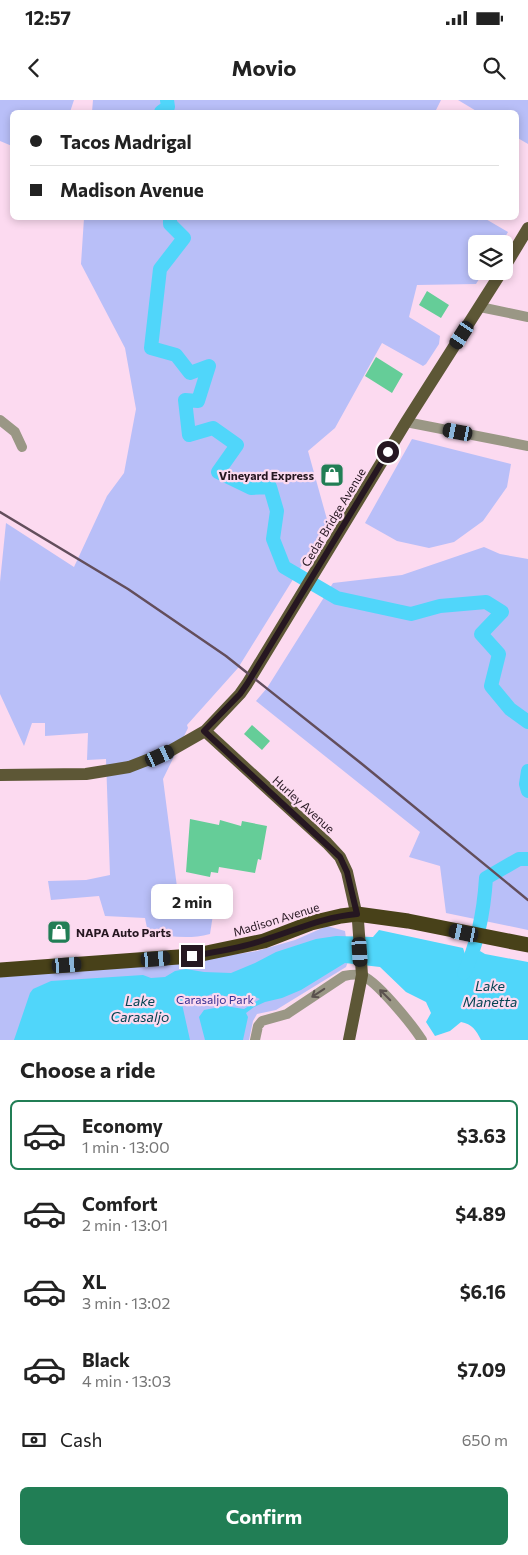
<!DOCTYPE html>
<meta charset="utf-8">
<style>
body{margin:0;font-family:Commissioner,sans-serif;background:#f2f2f2;color:#222;height:100vh;display:flex;flex-direction:column;font-size:19px;white-space:nowrap}
*{box-sizing:border-box;margin:0}
p{font-size:16px;color:#767676}
.icon{flex:none;width:28px;height:28px;fill:none;stroke:currentColor;stroke-width:2;stroke-linecap:round;stroke-linejoin:round}
.map{position:relative;height:940px;overflow:hidden}
.drawer{display:flex;flex-direction:column;background:#fff;flex:1}
.drawer>*{flex:none}
.guide{position:absolute;left:10px;top:10px;width:509px;height:110px;border-radius:8px;box-shadow:0 2px 8px #0003;display:grid;align-content:center;height:110px;padding:0 20px;background:#fff}
.controls{position:absolute;left:468px;top:135px;display:grid;gap:10px}
.controls a{display:grid;place-items:center;width:45px;height:45px;border-radius:8px;background:#fff;box-shadow:0 2px 8px #0003;font-size:25px}
.end{position:absolute;width:22px;height:22px;margin:-11px;border:6px solid #261721;background:#fff;box-shadow:0 0 0 2px #fff}
.from{border-radius:50%}
.bubble{position:absolute;height:35px;border-radius:8px;background:#fff;box-shadow:0 2px 8px #0003;font-size:16px;font-weight:700;line-height:35px;text-align:center}
.car{position:absolute;width:15px;height:30px;margin:-15px -8px;border-radius:6px;box-shadow:0 0 4px 1px #0007;background:linear-gradient(#222 24%,#8ab4d8 0 40%,#222 0 76%,#8ab4d8 0 86%,#222 0)}
.guide b{display:flex;align-items:center;gap:18px;height:48px;font-size:19px}
.guide b+b{border-top:1px solid #e0e0e0}
.guide i{width:12px;height:12px;background:#222}
ul{padding:0;list-style:none}
li{display:flex;align-items:center;gap:15px;height:70px;margin:0 10px 8px;padding:0 10px;border:2px solid transparent;border-radius:8px}
li div{flex:1}
li b{display:block;font-size:19px}
li em{font-style:normal;font-weight:700}
li.current{border-color:#217e55}
li>.icon{width:45px;height:45px;stroke-width:1.5}
h2{padding:0 20px;font-size:22px;line-height:60px}
.pay{display:flex;align-items:center;gap:12px;height:55px;padding:0 20px;font-size:19px}
.pay p{margin-inline-start:auto}
.button{display:flex;gap:10px;margin-top:auto;padding:10px 20px}
.button a{flex:1;height:58px;border-radius:8px;background:#217e55;color:#fff;font-size:20px;font-weight:700;line-height:58px;text-align:center}
.status{display:flex;justify-content:space-between;align-items:center;height:35px;padding:0 25px;background:#fff;direction:ltr}
.status svg{height:14px;fill:currentColor}
header{display:flex;justify-content:space-between;align-items:center;height:65px;padding:0 20px;background:#fff;font-size:22px;font-weight:700}
.map>svg:first-child{display:block}
.green{fill:#b9bff8}
.water{fill:#50d6fa}
.lines{fill:none;stroke-linecap:round;stroke-linejoin:round}
.river{stroke:#50d6fa;stroke-width:14}
.building{fill:#65cd98}
.minor{stroke:#9a9785;stroke-width:10}
.major{stroke:#5d5736;stroke-width:12}
.highway{stroke:#484119;stroke-width:15}
.rail{stroke:#634e5c;stroke-width:2.5}
.oneway{stroke:#5a514e}
.route{stroke:#261721;stroke-width:6}
.labels{text-anchor:middle;dominant-baseline:central;stroke-width:4.5;stroke-linejoin:round;paint-order:stroke}
.poi-label{font-size:12px;font-weight:bold;fill:#261721;stroke:#fcdaf0;text-anchor:end}
.street-label{font-size:12px;fill:#261721;stroke:#fcdaf0}
.park-label{font-size:12px;fill:#383193;stroke:#fcdaf0}
.water-label{font-size:14px;font-style:italic;fill:#054351;stroke:#fcdaf0}
</style>
<div class="status"><b>12:57</b><svg viewBox="0 0 49 12"><path d="M0 12V9h3v3zM5 12V6h3v6zM10 12V3h3v9zM15 12V0h3v12zM26 1h20v11H26zM47 4h2v5h-2z"/></svg></div>
<header><svg class="icon" aria-label="back" viewBox="0 0 24 24"><path d="M15 5l-7 7 7 7"/></svg>Movio<svg class="icon" aria-label="search" viewBox="0 0 24 24"><circle cx="10" cy="10" r="6"/><path d="M15 15l6 6"/></svg></header>
<div class="map">
<svg width="528" height="940" viewBox="0 0 528 940">
<rect width="100%" height="100%" fill="#fcdaf0"/>
<path class="green" d="M0,0H74L70,12H12V46L0,41Z
M93,0H441L435,12H92Z
M458,0H528V44L516,37V12H478Z
M84,118H484L508,132L501,144H476V171H484L476,184L417,185L409,217L440,236L439,244L426,264L423,266L382,243L335,328L308,351L328,423L238,568L187,625L188,628L163,679L177,787L216,795L210,834C187,840 170,836 148,833L145,818L105,816L99,796L51,800L48,781L86,780L110,775L106,659L87,660L88,633L45,636V623H32L24,646L0,594V482L6,423L74,467L107,396L124,373L136,309L125,248L81,164Z
M412,339L511,364L507,387L483,421L454,442L429,448L397,441L365,423Z
M484,447L500,454L528,459V830L446,813L440,766L409,757L420,732L256,601L267,588L333,483L402,475Z
M327,826L345,831L349,859L346,867L276,910L257,914L253,921L249,940H0V877L209,858L257,851L295,840Z"/>
<path class="water" d="M379,830L463,848L465,854C471,860 476,856 480,851L485,854L528,862V940H481C476,930 472,924 461,922L450,931L435,936L426,922L431,913L426,902L406,892L380,867L345,863L301,890L282,898L265,902L254,907L246,913L248,917L243,940H205L199,917L204,910L225,906L244,909L260,899L253,896H224L215,893L182,904L190,940H14L30,893L33,889L51,881L143,875L151,878L165,877L175,871L186,869L204,872L231,873L255,863L276,852L316,839L336,836L373,837Z"/>
<g class="lines">
<path class="river" d="M161,12L168,7L167,0
M170,118V124L184,138L160,169L151,248L176,255L190,273L209,266L198,301L185,300L189,335L213,328L237,345L218,372L251,388L270,387L277,411L273,439L284,467L337,498L411,514L440,506L486,502L502,512L481,534L499,554L491,586L510,609L528,622
M528,671L526,684L528,691
M464,873C478,843 484,810 486,778L519,759H528"/>
</g>
<path class="building" d="M427,191L449,205L441,218L419,205Z
M376,257L403,274L392,293L365,276Z
M252,625L270,641L262,650L244,634Z
M190,719L219,725L220,720L241,726L242,721L267,726L261,760L258,759L255,773L219,767L218,773L211,772L210,777L186,772Z"/>
<g class="lines">
<path class="minor" d="M480,207L528,217
M0,320L15,332L22,347
M406,322L528,346
M255,940L258,926L262,921L287,914L344,876C349,875 355,874 360,875C375,878 413,926 422,940"/>
<path class="major" d="M504,168L528,128
M205,631L327,743L340,757L347,772L358,821L362,875L349,940
M0,675L86,674L129,667L170,651L205,631L240,594L247,584L406,322L502,171"/>
<path class="highway" d="M0,870L192,856L264,841L311,823L341,816L357,814L408,821L528,845"/>
<path class="rail" d="M0,412L128,489L226,556L362,664L528,800"/>
</g>
<defs><path id="oneway-shaft" d="M-6 0H5M1.5-3L5.5 0L1.5 3" fill="none" stroke-width="1.6" stroke-linecap="round" stroke-linejoin="round" transform="scale(1.25)"/></defs>
<g class="oneway">
<use href="#oneway-shaft" transform="translate(318 893) rotate(147)"/>
<use href="#oneway-shaft" transform="translate(385 895) rotate(-135)"/>
</g>
<g class="lines">
<path class="route" d="M192,856C216,852 241,848 264,840C296,830 323,817 357,814L347,772L340,757L204,631L240,594L247,584L388,352"/>
</g>
<defs>
<g id="shop-square" transform="scale(1.25)"><rect x="-9" y="-9" width="18" height="18" rx="4" fill="#217e55" stroke="#fcdaf0"/><path d="M-5-2.5h2.3a2.7 3.5 0 0 1 5.4 0H5L5.5 6h-11ZM-1.5-2.5h3a1.5 2.3 0 0 0-3 0Z" fill="#fff"/></g>
</defs>
<g fill-rule="evenodd">
<use href="#shop-square" x="332" y="375"/>
<use href="#shop-square" x="59" y="832"/>
</g>
<g class="labels">
<g class="poi-label">
<text x="314" y="375">Vineyard Express</text>
<text x="76" y="832" text-anchor="start">NAPA Auto Parts</text>
</g>
<g class="street-label">
<text transform="translate(333 417) rotate(-59)">Cedar Bridge Avenue</text>
<text transform="translate(304 704) rotate(42)">Hurley Avenue</text>
<text transform="translate(276 819) rotate(-17)">Madison Avenue</text>
</g>
<g class="park-label">
<text x="215" y="899">Carasaljo Park</text>
</g>
<g class="water-label">
<text x="490" y="885">Lake<tspan x="490" dy="16">Manetta</tspan></text>
<text x="140" y="900">Lake<tspan x="140" dy="16">Carasaljo</tspan></text>
</g>
</g>
</svg>
<div class="controls">
<a><svg class="icon" aria-label="layers" viewBox="0 0 24 24"><path d="M12 4l9 5-9 5-9-5zM3 14l9 5 9-5"/></svg></a>
</div>
<i class="end from" style="left:388px;top:352px"></i>
<i class="end" style="left:192px;top:856px"></i>
<div class="bubble" style="left:151px;top:784px;width:82px">2 min</div>
<i class="car" style="left:462px;top:235px;rotate:213deg"></i>
<i class="car" style="left:458px;top:332px;rotate:281deg"></i>
<i class="car" style="left:160px;top:656px;rotate:65deg"></i>
<i class="car" style="left:464px;top:833px;rotate:282deg"></i>
<i class="car" style="left:360px;top:852px;rotate:176deg"></i>
<i class="car" style="left:156px;top:859px;rotate:86deg"></i>
<i class="car" style="left:67px;top:865px;rotate:86deg"></i>
<div class="guide">
<b><i class="from"></i>Tacos Madrigal</b>
<b><i></i>Madison Avenue</b>
</div>
</div>
<section class="drawer">
<h2>Choose a ride</h2>
<ul>
<li class="current"><svg class="icon" aria-label="car" viewBox="0 0 24 24"><path d="M5 17H2v-5l4-1 3-4h7l3 4 3 1v5h-3M9 17h6M6 11h13"/><circle cx="7" cy="17" r="2"/><circle cx="17" cy="17" r="2"/></svg><div><b>Economy</b><p>1 min · 13:00</p></div><em>$3.63</em></li>
<li><svg class="icon" aria-label="car" viewBox="0 0 24 24"><path d="M5 17H2v-5l4-1 3-4h7l3 4 3 1v5h-3M9 17h6M6 11h13"/><circle cx="7" cy="17" r="2"/><circle cx="17" cy="17" r="2"/></svg><div><b>Comfort</b><p>2 min · 13:01</p></div><em>$4.89</em></li>
<li><svg class="icon" aria-label="car" viewBox="0 0 24 24"><path d="M5 17H2v-5l4-1 3-4h7l3 4 3 1v5h-3M9 17h6M6 11h13"/><circle cx="7" cy="17" r="2"/><circle cx="17" cy="17" r="2"/></svg><div><b>XL</b><p>3 min · 13:02</p></div><em>$6.16</em></li>
<li><svg class="icon" aria-label="car" viewBox="0 0 24 24"><path d="M5 17H2v-5l4-1 3-4h7l3 4 3 1v5h-3M9 17h6M6 11h13"/><circle cx="7" cy="17" r="2"/><circle cx="17" cy="17" r="2"/></svg><div><b>Black</b><p>4 min · 13:03</p></div><em>$7.09</em></li>
</ul>
<div class="pay"><svg class="icon" aria-label="cash" viewBox="0 0 24 24"><path d="M3 7h18v10H3z"/><circle cx="12" cy="12" r="2"/></svg>Cash<p>650 m</p></div>
<div class="button"><a>Confirm</a></div>
</section>
